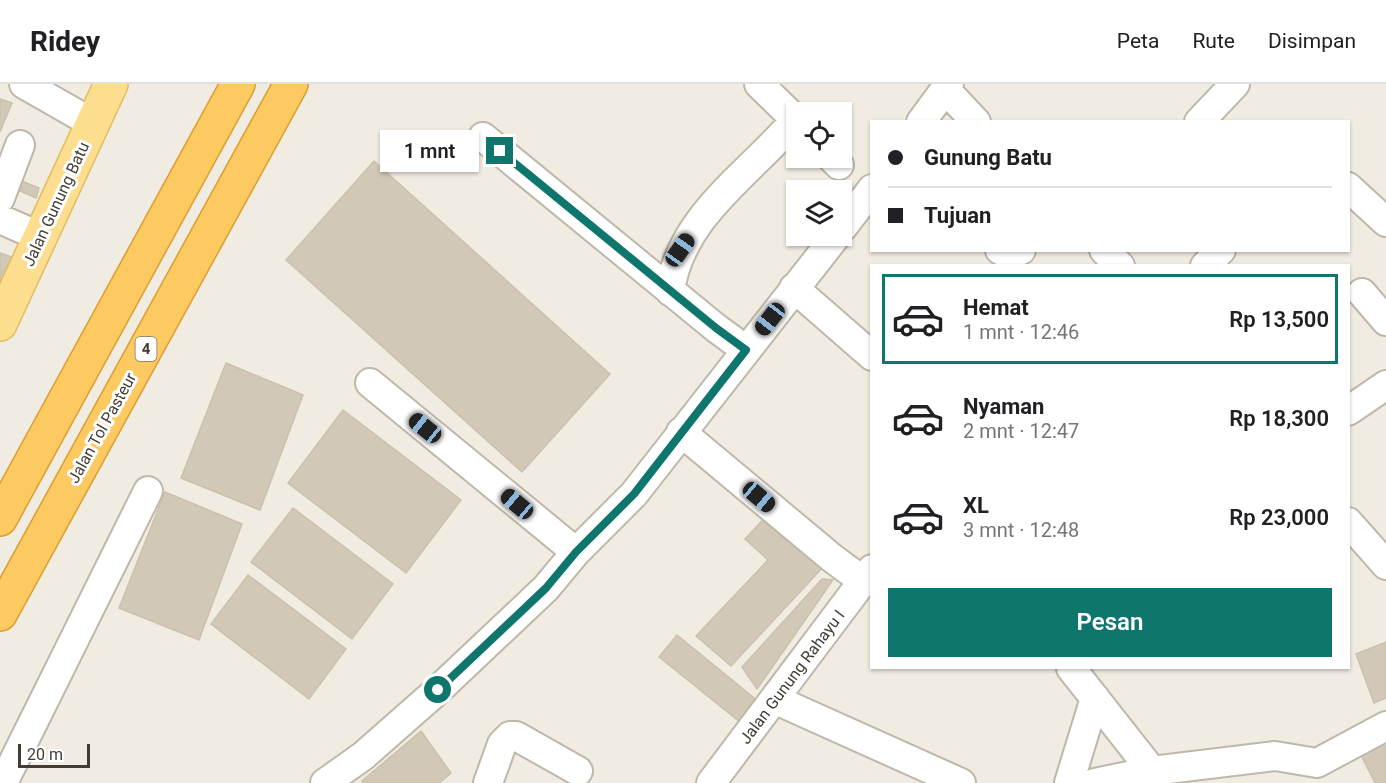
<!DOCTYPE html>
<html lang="id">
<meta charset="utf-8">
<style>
body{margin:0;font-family:Roboto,sans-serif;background:#f2f2f2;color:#202124;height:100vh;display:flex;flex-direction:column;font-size:22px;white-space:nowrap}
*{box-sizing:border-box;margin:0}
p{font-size:20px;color:#757577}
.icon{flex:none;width:33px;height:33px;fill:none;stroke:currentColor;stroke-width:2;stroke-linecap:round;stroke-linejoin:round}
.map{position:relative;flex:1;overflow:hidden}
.details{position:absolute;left:870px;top:180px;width:480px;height:405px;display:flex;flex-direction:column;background:#fff;border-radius:0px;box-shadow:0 2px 4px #0004}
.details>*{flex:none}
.hud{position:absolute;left:870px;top:36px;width:480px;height:132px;border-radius:0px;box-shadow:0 2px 4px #0004;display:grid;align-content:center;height:132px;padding:0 18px;background:#fff}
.fabs{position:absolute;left:786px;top:18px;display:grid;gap:12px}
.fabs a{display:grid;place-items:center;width:66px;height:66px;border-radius:0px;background:#fff;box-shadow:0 2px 4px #0004;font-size:30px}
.scale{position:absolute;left:18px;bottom:15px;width:72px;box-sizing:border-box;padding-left:6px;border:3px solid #423c33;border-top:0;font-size:16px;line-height:21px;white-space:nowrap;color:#423c33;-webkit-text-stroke:4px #fff;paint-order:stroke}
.end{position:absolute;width:27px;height:27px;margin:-14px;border:8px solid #0f766e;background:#fff;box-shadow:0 0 0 3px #fff}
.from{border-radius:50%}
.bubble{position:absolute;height:42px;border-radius:0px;background:#fff;box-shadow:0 2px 4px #0004;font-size:20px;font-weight:600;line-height:42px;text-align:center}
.car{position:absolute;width:18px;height:36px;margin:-18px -9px;border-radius:8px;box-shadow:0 0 4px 2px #0007;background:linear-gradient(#222 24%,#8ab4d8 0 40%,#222 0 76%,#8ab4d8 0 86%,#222 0)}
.hud b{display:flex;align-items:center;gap:21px;height:57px;font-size:22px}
.hud b+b{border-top:2px solid #e0e0e0}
.hud i{width:15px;height:15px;background:#202124}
ul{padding:10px 0 0;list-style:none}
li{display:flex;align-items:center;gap:18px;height:90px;margin:0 12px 9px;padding:0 6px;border:3px solid transparent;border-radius:0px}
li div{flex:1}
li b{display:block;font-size:22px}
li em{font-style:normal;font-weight:600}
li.on{border-color:#0f766e}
li>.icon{width:54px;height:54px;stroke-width:1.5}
.button{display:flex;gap:12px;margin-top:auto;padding:12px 18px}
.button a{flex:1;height:69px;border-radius:0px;background:#0f766e;color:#fff;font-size:24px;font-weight:600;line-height:69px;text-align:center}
header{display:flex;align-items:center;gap:36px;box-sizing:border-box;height:84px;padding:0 30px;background:#fff;border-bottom:2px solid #e0e0e0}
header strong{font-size:28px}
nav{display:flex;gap:33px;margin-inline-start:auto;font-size:21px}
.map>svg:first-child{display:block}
.building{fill:#d2c8b7;stroke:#cdc0ab;stroke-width:1.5}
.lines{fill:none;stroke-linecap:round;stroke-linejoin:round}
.minor-casing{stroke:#bfb7a8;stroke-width:32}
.major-casing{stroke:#e2bb5f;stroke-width:36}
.highway-casing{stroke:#db9e31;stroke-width:36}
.minor{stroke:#fff;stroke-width:28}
.major{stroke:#fdde8e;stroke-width:33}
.highway{stroke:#fdc961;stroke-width:33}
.route{stroke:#0f766e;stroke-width:8}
.labels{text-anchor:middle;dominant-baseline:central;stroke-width:6;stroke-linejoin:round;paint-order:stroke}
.shield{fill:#fff;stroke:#7b7670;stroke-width:1.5}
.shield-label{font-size:15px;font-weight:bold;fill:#423c33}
.street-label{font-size:16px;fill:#423c33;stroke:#fff}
</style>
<header>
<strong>Ridey</strong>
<nav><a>Peta</a><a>Rute</a><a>Disimpan</a></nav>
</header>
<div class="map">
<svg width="1386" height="699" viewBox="0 0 1386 699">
<rect width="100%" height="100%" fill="#f1ece2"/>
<path class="building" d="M0,15L12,19L0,48Z
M374,77L610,290L522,388L286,176Z
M14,94L39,104L36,114L11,103Z
M0,169L15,174L0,201Z
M226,279L303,311L260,426L181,394Z
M343,326L461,416L406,489L288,399Z
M165,408L242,440L199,556L119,524Z
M293,424L393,500L352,555L251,478Z
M770,428L826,480L731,582L696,552L768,476L745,455Z
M248,491L346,565L309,615L211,540Z
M822,495L833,496L757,605L742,583Z
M677,551L758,617L741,639L659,573Z
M1386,558V614L1374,619L1356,570Z
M421,647L451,689L439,699H363L362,697Z
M1386,655V699H1375L1360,669Z"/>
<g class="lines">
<g class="minor-casing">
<path id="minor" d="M24,0L94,40
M759,0L796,36
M945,5L976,38
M921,38L949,0
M1199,38L1235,0
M483,53L716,244L746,266
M832,74L839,81
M1348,103L1386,138
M0,114L20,61
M0,135L41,153
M842,144L872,105
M1000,166L1010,171L1021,166
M1104,166L1120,182
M1205,182L1221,166
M794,204L872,272
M670,207C680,132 751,89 796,35
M1362,209L1386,237
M370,299L576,468
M1348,327L1386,301
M681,348L832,474L863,497
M1348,438L1386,481
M1071,584L1152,687
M776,616L961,699
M3,699L148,407
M325,699L363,672L438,606L546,504L576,468L634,410L836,152
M488,699L502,660L510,652H516L578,687
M711,699L872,485
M1069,699L1095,614
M1095,699L1152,687L1275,672L1317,679L1386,642"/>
</g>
<g class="major-casing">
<path id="major" d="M0,240L111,0"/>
</g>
<g class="highway-casing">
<path id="highway" d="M0,435L238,0
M0,530L291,0"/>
</g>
<use href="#minor" class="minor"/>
<use href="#major" class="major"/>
<use href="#highway" class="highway"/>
</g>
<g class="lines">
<path class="route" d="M438,606L546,504L576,468L634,410L746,266L716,244L500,67"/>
</g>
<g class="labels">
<rect class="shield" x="135.5" y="253" width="21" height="24" rx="4.5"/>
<g class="shield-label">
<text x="146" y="265">4</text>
</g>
<g class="street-label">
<text transform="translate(56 120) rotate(-65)">Jalan Gunung Batu</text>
<text transform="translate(102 344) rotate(-61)">Jalan Tol Pasteur</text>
<text transform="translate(792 593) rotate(-53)">Jalan Gunung Rahayu I</text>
</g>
</g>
</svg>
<div class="fabs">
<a><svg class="icon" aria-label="locate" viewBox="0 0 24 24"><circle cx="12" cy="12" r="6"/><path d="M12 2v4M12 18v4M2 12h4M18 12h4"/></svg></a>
<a><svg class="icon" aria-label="layers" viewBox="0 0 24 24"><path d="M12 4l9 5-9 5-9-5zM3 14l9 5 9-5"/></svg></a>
</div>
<div class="scale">20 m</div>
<i class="end from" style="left:438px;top:606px"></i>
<i class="end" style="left:500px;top:67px"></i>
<div class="bubble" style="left:380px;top:46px;width:99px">1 mnt</div>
<i class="car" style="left:680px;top:166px;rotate:35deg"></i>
<i class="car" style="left:770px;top:235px;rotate:218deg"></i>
<i class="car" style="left:425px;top:344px;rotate:309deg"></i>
<i class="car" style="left:759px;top:413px;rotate:130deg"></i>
<i class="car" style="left:517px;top:420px;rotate:310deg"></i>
<div class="hud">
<b><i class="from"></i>Gunung Batu</b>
<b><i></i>Tujuan</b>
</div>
<section class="details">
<ul>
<li class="on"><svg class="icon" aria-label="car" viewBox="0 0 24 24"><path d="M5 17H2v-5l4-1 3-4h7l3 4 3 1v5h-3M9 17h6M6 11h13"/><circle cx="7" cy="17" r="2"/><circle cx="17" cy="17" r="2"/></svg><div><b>Hemat</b><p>1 mnt · 12:46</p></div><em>Rp 13,500</em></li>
<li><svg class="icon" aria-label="car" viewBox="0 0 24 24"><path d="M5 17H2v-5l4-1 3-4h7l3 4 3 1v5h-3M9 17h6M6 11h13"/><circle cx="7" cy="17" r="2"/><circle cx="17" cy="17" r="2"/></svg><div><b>Nyaman</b><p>2 mnt · 12:47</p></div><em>Rp 18,300</em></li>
<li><svg class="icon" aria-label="car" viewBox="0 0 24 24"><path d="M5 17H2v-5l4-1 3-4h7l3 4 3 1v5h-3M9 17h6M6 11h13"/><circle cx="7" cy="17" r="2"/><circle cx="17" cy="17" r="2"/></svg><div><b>XL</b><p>3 mnt · 12:48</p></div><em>Rp 23,000</em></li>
</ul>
<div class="button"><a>Pesan</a></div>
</section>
</div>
